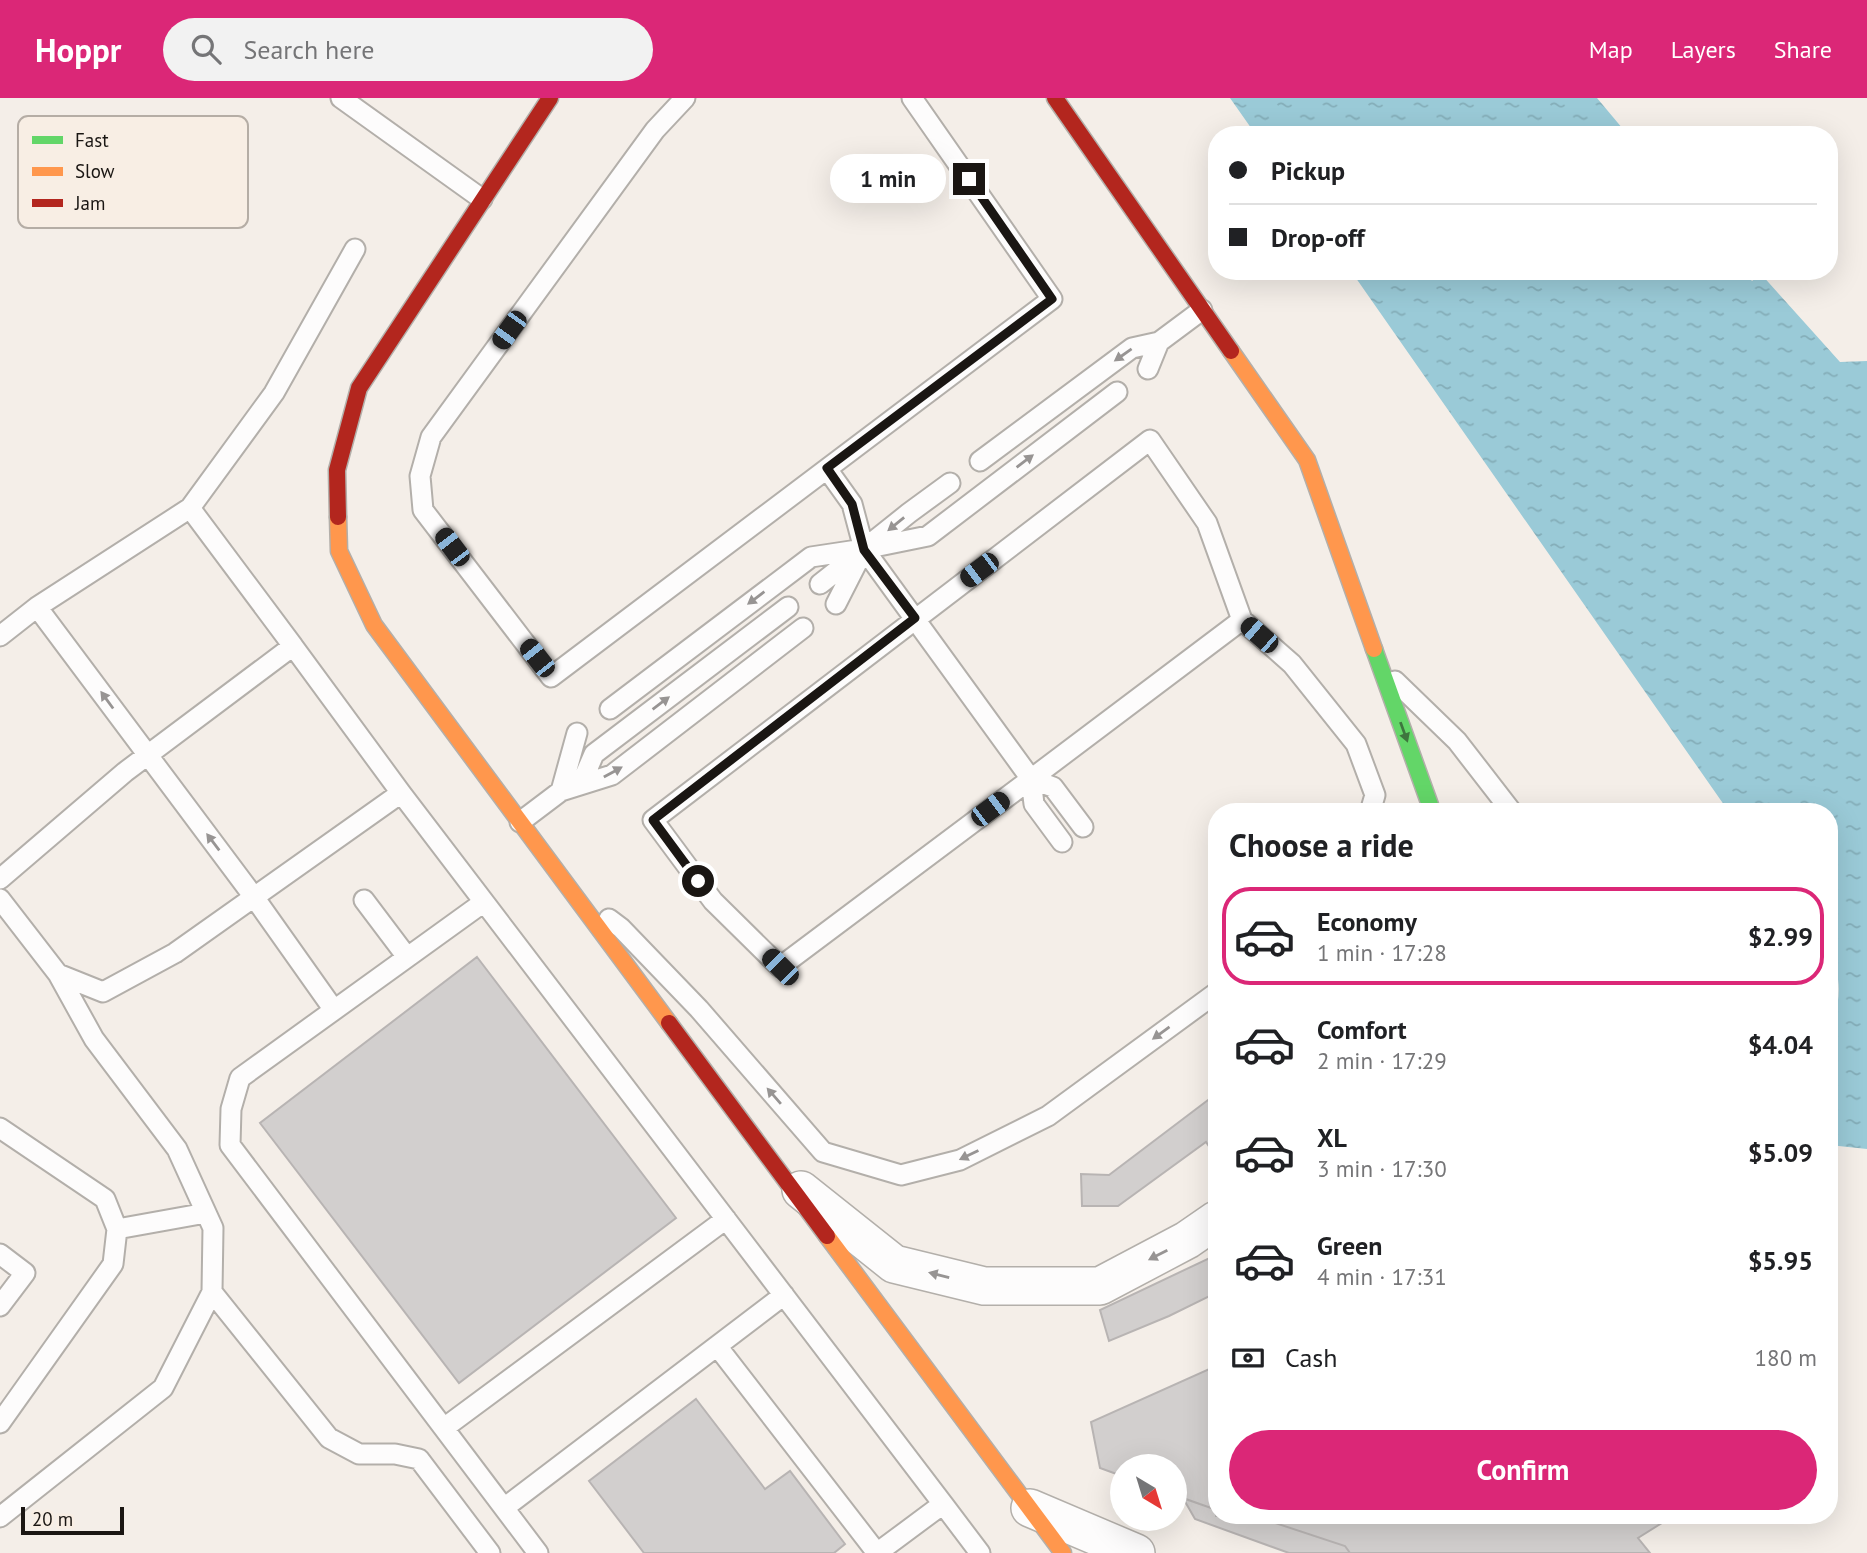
<!DOCTYPE html>
<meta charset="utf-8">
<style>
body{margin:0;font-family:"PT Sans",sans-serif;background:#f2f2f2;color:#202124;height:100vh;display:flex;flex-direction:column;font-size:26px;white-space:nowrap}
*{box-sizing:border-box;margin:0}
p{font-size:23px;color:#757577}
.icon{flex:none;width:38px;height:38px;fill:none;stroke:currentColor;stroke-width:2;stroke-linecap:round;stroke-linejoin:round}
.map{position:relative;flex:1;overflow:hidden}
.side{position:absolute;left:1208px;top:705px;width:630px;height:721px;display:flex;flex-direction:column;background:#fff;border-radius:28px;box-shadow:0 7px 28px #0002}
.side>*{flex:none}
.guide{position:absolute;left:1208px;top:28px;width:630px;height:154px;border-radius:28px;box-shadow:0 7px 28px #0002;display:grid;align-content:center;height:154px;padding:0 21px;background:#fff}
.needle{width:46px;rotate:142deg}
.fabs{position:absolute;left:1110px;top:1356px;display:grid;gap:14px}
.fabs a{display:grid;place-items:center;width:77px;height:77px;border-radius:50%;background:#fff;box-shadow:0 7px 28px #0002;font-size:35px}
.scale{position:absolute;left:21px;bottom:18px;width:103px;box-sizing:border-box;padding-left:7px;border:4px solid #1a1613;border-top:0;font-size:19px;line-height:24px;white-space:nowrap;color:#1a1613;-webkit-text-stroke:5px #f8eee4;paint-order:stroke}
.end{position:absolute;width:32px;height:32px;margin:-16px;border:9px solid #1a1613;background:#fff;box-shadow:0 0 0 4px #fff}
.from{border-radius:50%}
.bubble{position:absolute;height:49px;border-radius:24px;background:#fff;box-shadow:0 7px 28px #0002;font-size:23px;font-weight:700;line-height:49px;text-align:center}
.car{position:absolute;width:21px;height:42px;margin:-21px -10px;border-radius:9px;box-shadow:0 0 5px 2px #0007;background:linear-gradient(#222 24%,#8ab4d8 0 40%,#222 0 76%,#8ab4d8 0 86%,#222 0)}
.guide b{display:flex;align-items:center;gap:24px;height:66px;font-size:26px}
.guide b+b{border-top:2px solid #e0e0e0}
.guide i{width:18px;height:18px;background:#202124}
ul{padding:0;list-style:none}
li{display:flex;align-items:center;gap:21px;height:98px;margin:0 14px 10px;padding:0 7px;border:4px solid transparent;border-radius:28px}
li div{flex:1}
li b{display:block;font-size:26px}
li em{font-style:normal;font-weight:700}
li.current{border-color:#db2777}
li>.icon{width:63px;height:63px;stroke-width:1.5}
h2{padding:0 21px;font-size:32px;line-height:84px}
.pay{display:flex;align-items:center;gap:18px;height:77px;padding:0 21px;font-size:26px}
.pay p{margin-inline-start:auto}
.button{display:flex;gap:14px;margin-top:auto;padding:14px 21px}
.button a{flex:1;height:80px;border-radius:42px;background:#db2777;color:#fff;font-size:28px;font-weight:700;line-height:80px;text-align:center}
header{display:flex;align-items:center;gap:42px;box-sizing:border-box;height:98px;padding:0 35px;background:#db2777;color:#fff}
header strong{font-size:33px}
nav{display:flex;gap:38px;margin-inline-start:auto;font-size:24px}
.search{width:490px;height:63px;background:#f2f2f2;display:flex;align-items:center;gap:18px;box-sizing:border-box;padding:0 24px;border-radius:38px;color:#757577;font-size:26px}
.map>svg:first-child{display:block}
.water{fill:url(#water-ripples)}
.building{fill:#d2cfce;stroke:#b8b4b3;stroke-width:2}
.lines{fill:none;stroke-linecap:round;stroke-linejoin:round}
.lane-casing{stroke:#b3afaa;stroke-width:23}
.street-casing{stroke:#b3afaa;stroke-width:40}
.fast-casing{stroke:#b3afaa;stroke-width:19}
.slow-casing{stroke:#b3afaa;stroke-width:19}
.jam-casing{stroke:#b3afaa;stroke-width:19}
.lane{stroke:#fdfcfc;stroke-width:19}
.street{stroke:#fdfcfc;stroke-width:37}
.fast{stroke:#63d668;stroke-width:16}
.slow{stroke:#ff974d;stroke-width:16}
.jam{stroke:#b3261e;stroke-width:16}
.oneway{fill:#979493}
.oneway2{fill:#3e763e}
.route{stroke:#1a1613;stroke-width:9}
.key{fill:#f8eee4;stroke:#b5ada5;stroke-width:2}
.key-label{font-size:19px;fill:#1a1613}
</style>
<header>
<strong>Hoppr</strong>
<div class="search"><svg class="icon" aria-label="search" viewBox="0 0 24 24"><circle cx="10" cy="10" r="6"/><path d="M15 15l6 6"/></svg>Search here</div>
<nav><a>Map</a><a>Layers</a><a>Share</a></nav>
</header>
<div class="map">
<svg width="1867" height="1455" viewBox="0 0 1867 1455">
<defs>
<pattern id="water-ripples" width="26" height="14" patternUnits="userSpaceOnUse" patternTransform="scale(1.75)"><rect width="26" height="14" fill="#9acad7"/><path d="M2 4q2-2 4 0t4 0M15 11q2-2 4 0t4 0" fill="none" stroke="#84adb8"/></pattern>
</defs>
<rect width="100%" height="100%" fill="#f4eee8"/>
<path class="water" d="M1230,0H1597L1628,37H1256Z
M1351,173H1743L1752,183L1761,176L1840,264L1867,263V1051L1829,1047C1829,1017 1826,987 1829,958C1832,926 1849,885 1829,856V714H1729Z"/>
<path class="building" d="M477,859L676,1120L459,1285L260,1025Z
M1216,996V1059L1206,1044L1118,1108H1082L1081,1076L1109,1077Z
M1216,1157V1195L1169,1218L1109,1243L1100,1212Z
M1216,1268V1405L1214,1404L1211,1410L1174,1397V1368H1122V1378L1100,1370L1091,1324Z
M696,1301L765,1391L790,1373L845,1446L834,1455H644L589,1383Z
M1183,1400L1211,1410L1214,1404L1216,1405V1418H1254L1345,1448L1350,1455H1289L1195,1421Z
M1254,1418H1673L1638,1440L1650,1455H1350L1345,1448Z"/>
<g class="lines">
<g class="lane-casing">
<path id="lane" d="M341,0L482,101
M685,0L655,32L431,339L420,378L423,412L551,579L1052,201L912,0
M1148,271L1159,244
M980,363L1132,250L1159,244L1202,212
M827,371L852,406L864,451L1031,681L1242,522L1207,425L1150,342L653,722L713,803L780,869L1031,681
M950,385L909,415L864,451L928,438L1117,294
M190,410L274,295L355,151
M820,486L858,456
M37,509L254,799L334,912
M1242,522L1292,566L1356,646L1375,697L1370,714
M0,538L37,509L190,410L293,548
M1395,583L1457,643L1512,714
M610,611L811,459L864,451L836,506
M577,635L561,693L612,677L803,530
M1031,681L1053,689L1083,729
M1031,681L1034,706L1062,744
M581,686L594,656L788,509
M520,724L561,693
M0,781L125,674L293,548L401,695L943,1406L877,1455
M0,801L58,876L103,894L175,855L401,695
M364,802L407,859
M484,804L240,980L231,1011L230,1047L538,1455
M609,821L621,830L699,911L823,1054L901,1077L960,1062L1048,1018L1216,895
M0,1030L105,1101L117,1131L113,1166L0,1325
M117,1131L206,1115
M0,1156L25,1175L0,1208
M212,1194L329,1340L359,1356H395L419,1361L490,1455
M717,1248L877,1455
M444,1330L726,1121
M943,1406L980,1455
M504,1410L784,1197
M0,1419L163,1290L212,1194L213,1130L177,1051L94,941L58,876"/>
</g>
<g class="street-casing">
<path id="street" d="M801,1092L894,1166L984,1188H1100L1187,1142L1216,1122
M1030,1410L1136,1455"/>
</g>
<g class="fast-casing">
<path id="fast" d="M1374,551L1430,707L1431,714"/>
</g>
<g class="slow-casing">
<path id="slow" d="M1231,253L1307,362L1374,551
M338,419L339,453L374,527L669,925
M827,1138L1063,1455"/>
</g>
<g class="jam-casing">
<path id="jam" d="M1055,0L1231,253
M338,419L337,372L359,290L550,0
M669,925L827,1138"/>
</g>
<use href="#lane" class="lane"/>
<use href="#street" class="street"/>
<use href="#fast" class="fast"/>
<use href="#slow" class="slow"/>
<use href="#jam" class="jam"/>
</g>
<defs><path id="oneway-solid" d="M-6-.8H1V-3.2L6.5 0L1 3.2V.8H-6Z" transform="scale(1.75)"/></defs>
<g class="oneway">
<use href="#oneway-solid" transform="translate(1123 257) rotate(145)"/>
<use href="#oneway-solid" transform="translate(1025 363) rotate(-37)"/>
<use href="#oneway-solid" transform="translate(896 426) rotate(141)"/>
<use href="#oneway-solid" transform="translate(756 500) rotate(143)"/>
<use href="#oneway-solid" transform="translate(107 602) rotate(-126)"/>
<use href="#oneway-solid" transform="translate(661 605) rotate(-37)"/>
<use href="#oneway-solid" transform="translate(613 674) rotate(-29)"/>
<use href="#oneway-solid" transform="translate(213 744) rotate(-127)"/>
<use href="#oneway-solid" transform="translate(1161 935) rotate(144)"/>
<use href="#oneway-solid" transform="translate(774 998) rotate(-131)"/>
<use href="#oneway-solid" transform="translate(969 1057) rotate(154)"/>
<use href="#oneway-solid" transform="translate(1158 1157) rotate(153)"/>
<use href="#oneway-solid" transform="translate(939 1177) rotate(-166)"/>
</g>
<use class="oneway2" href="#oneway-solid" transform="translate(1404 634) rotate(70)"/>
<g class="lines">
<path class="route" d="M698,783L653,722L915,520L864,452L852,406L827,370L1052,201L969,81"/>
</g>
<rect x="18" y="18" width="230" height="112" rx="10" class="key"/>
<rect x="32" y="38" width="31" height="8" fill="#63d668"/>
<rect x="32" y="69" width="31" height="9" fill="#ff974d"/>
<rect x="32" y="101" width="31" height="8" fill="#b3261e"/>
<g class="key-label">
<text x="75" y="49">Fast</text>
<text x="75" y="80">Slow</text>
<text x="75" y="112">Jam</text>
</g>
</svg>
<div class="fabs">
<a><svg class="needle" viewBox="-14 -14 28 28"><path d="M0-13l5 13h-10z" fill="#e53935"/><path d="M0 13l5-13h-10z" fill="#757577"/></svg></a>
</div>
<div class="scale">20 m</div>
<i class="end from" style="left:698px;top:783px"></i>
<i class="end" style="left:969px;top:81px"></i>
<div class="bubble" style="left:830px;top:56px;width:116px">1 min</div>
<i class="car" style="left:509px;top:232px;rotate:216deg"></i>
<i class="car" style="left:452px;top:449px;rotate:323deg"></i>
<i class="car" style="left:979px;top:472px;rotate:233deg"></i>
<i class="car" style="left:1259px;top:537px;rotate:311deg"></i>
<i class="car" style="left:537px;top:560px;rotate:322deg"></i>
<i class="car" style="left:990px;top:711px;rotate:53deg"></i>
<i class="car" style="left:780px;top:869px;rotate:315deg"></i>
<div class="guide">
<b><i class="from"></i>Pickup</b>
<b><i></i>Drop-off</b>
</div>
<section class="side">
<h2>Choose a ride</h2>
<ul>
<li class="current"><svg class="icon" aria-label="car" viewBox="0 0 24 24"><path d="M5 17H2v-5l4-1 3-4h7l3 4 3 1v5h-3M9 17h6M6 11h13"/><circle cx="7" cy="17" r="2"/><circle cx="17" cy="17" r="2"/></svg><div><b>Economy</b><p>1 min · 17:28</p></div><em>$2.99</em></li>
<li><svg class="icon" aria-label="car" viewBox="0 0 24 24"><path d="M5 17H2v-5l4-1 3-4h7l3 4 3 1v5h-3M9 17h6M6 11h13"/><circle cx="7" cy="17" r="2"/><circle cx="17" cy="17" r="2"/></svg><div><b>Comfort</b><p>2 min · 17:29</p></div><em>$4.04</em></li>
<li><svg class="icon" aria-label="car" viewBox="0 0 24 24"><path d="M5 17H2v-5l4-1 3-4h7l3 4 3 1v5h-3M9 17h6M6 11h13"/><circle cx="7" cy="17" r="2"/><circle cx="17" cy="17" r="2"/></svg><div><b>XL</b><p>3 min · 17:30</p></div><em>$5.09</em></li>
<li><svg class="icon" aria-label="car" viewBox="0 0 24 24"><path d="M5 17H2v-5l4-1 3-4h7l3 4 3 1v5h-3M9 17h6M6 11h13"/><circle cx="7" cy="17" r="2"/><circle cx="17" cy="17" r="2"/></svg><div><b>Green</b><p>4 min · 17:31</p></div><em>$5.95</em></li>
</ul>
<div class="pay"><svg class="icon" aria-label="cash" viewBox="0 0 24 24"><path d="M3 7h18v10H3z"/><circle cx="12" cy="12" r="2"/></svg>Cash<p>180 m</p></div>
<div class="button"><a>Confirm</a></div>
</section>
</div>
